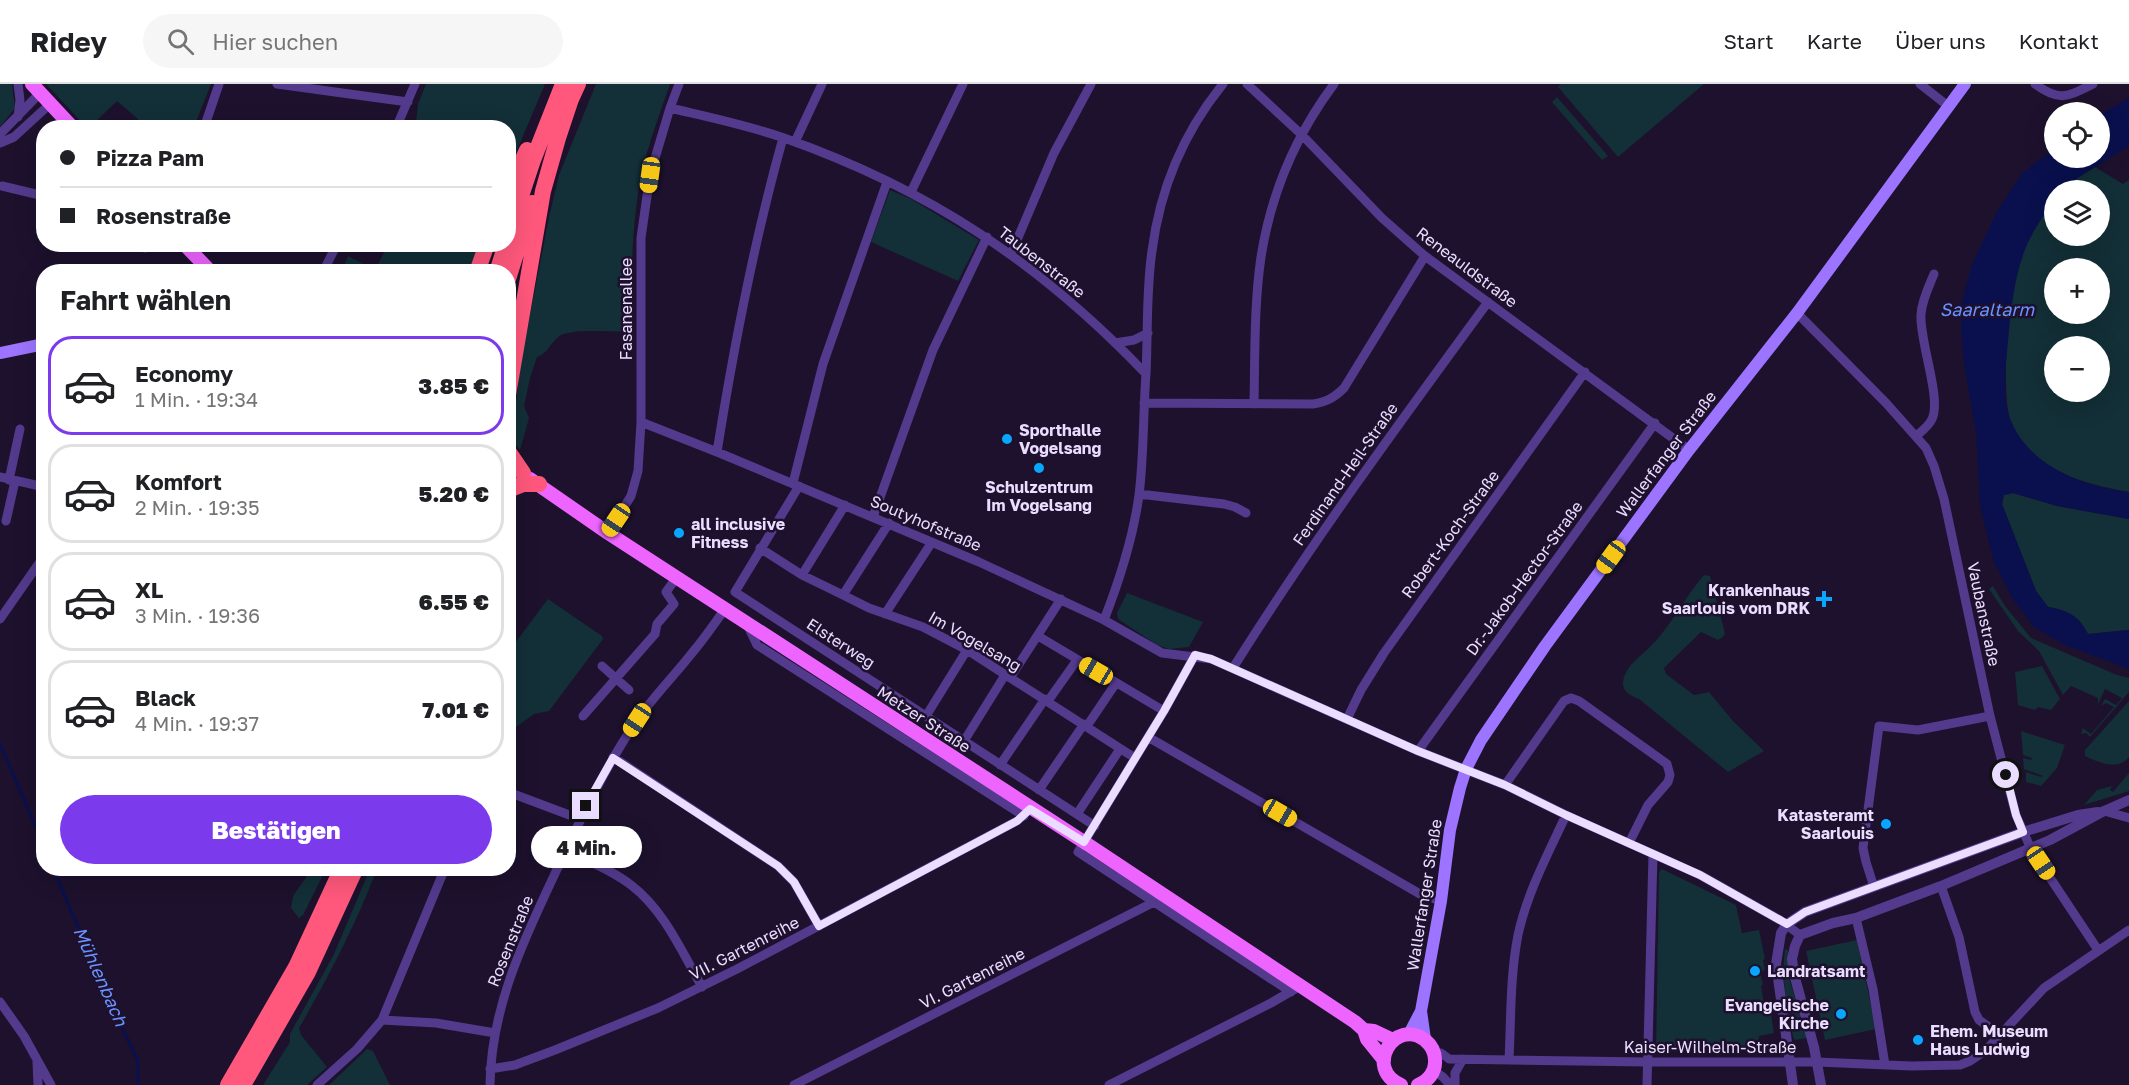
<!DOCTYPE html>
<html lang="de">
<meta charset="utf-8">
<style>
body{margin:0;font-family:"Golos Text",sans-serif;background:#f6f6f6;color:#202124;height:100vh;display:flex;flex-direction:column;font-size:22px;white-space:nowrap}
*{box-sizing:border-box;margin:0}
p{font-size:20px;color:#757577}
.icon{flex:none;width:33px;height:33px;fill:none;stroke:currentColor;stroke-width:2;stroke-linecap:round;stroke-linejoin:round}
.map{position:relative;flex:1;overflow:hidden}
.details{position:absolute;left:36px;top:180px;width:480px;height:612px;display:flex;flex-direction:column;background:#fff;border-radius:24px;box-shadow:0 6px 24px #0002}
.details>*{flex:none}
.guide{position:absolute;left:36px;top:36px;width:480px;height:132px;border-radius:24px;box-shadow:0 6px 24px #0002;display:grid;align-content:center;height:132px;padding:0 24px;background:#fff}
.controls{position:absolute;left:2044px;top:18px;display:grid;gap:12px}
.controls a{display:grid;place-items:center;width:66px;height:66px;border-radius:50%;background:#fff;box-shadow:0 6px 24px #0002;font-size:30px}
.end{position:absolute;width:27px;height:27px;margin:-14px;border:8px solid #eaddff;background:#111;box-shadow:0 0 0 3px #111}
.from{border-radius:50%}
.bubble{position:absolute;height:42px;border-radius:21px;background:#fff;box-shadow:0 6px 24px #0002;font-size:20px;font-weight:800;line-height:42px;text-align:center}
.car{position:absolute;width:18px;height:36px;margin:-18px -9px;border-radius:8px;box-shadow:0 0 4px 2px #0007;background:linear-gradient(#f5c518 24%,#345 0 40%,#f5c518 0 76%,#345 0 86%,#f5c518 0)}
.guide b{display:flex;align-items:center;gap:21px;height:57px;font-size:22px}
.guide b+b{border-top:2px solid #e0e0e0}
.guide i{width:15px;height:15px;background:#202124}
ul{padding:0;list-style:none}
li{display:flex;align-items:center;gap:18px;height:99px;margin:0 12px 9px;padding:0 12px;border:3px solid #e0e0e0;border-radius:24px}
li div{flex:1}
li b{display:block;font-size:22px}
li em{font-style:normal;font-weight:800}
li.active{border-color:#7c3aed}
li>.icon{width:54px;height:54px;stroke-width:1.5}
h2{padding:0 24px;font-size:27px;line-height:72px}
.cta{display:flex;gap:12px;margin-top:auto;padding:12px 24px}
.cta a{flex:1;height:69px;border-radius:36px;background:#7c3aed;color:#fff;font-size:24px;font-weight:800;line-height:69px;text-align:center}
header{display:flex;align-items:center;gap:36px;box-sizing:border-box;height:84px;padding:0 30px;background:#fff;border-bottom:2px solid #e0e0e0}
header strong{font-size:28px}
nav{display:flex;gap:33px;margin-inline-start:auto;font-size:21px}
.search{width:420px;height:54px;background:#f6f6f6;display:flex;align-items:center;gap:15px;box-sizing:border-box;padding:0 21px;border-radius:33px;color:#757577;font-size:22px}
.map>svg:first-child{display:block}
.green{fill:#132f37;fill-rule:evenodd}
.water{fill:#09104d}
.lines{fill:none;stroke-linecap:round;stroke-linejoin:round}
.stream{stroke:#09104d;stroke-width:3}
.minor{stroke:#533a8d;stroke-width:9}
.tertiary{stroke:#533a8d;stroke-width:10}
.secondary{stroke:#9c74ff;stroke-width:12}
.primary{stroke:#ee64ff;stroke-width:14}
.motorway{stroke:#ff587c;stroke-width:16}
.route{stroke:#eaddff;stroke-width:8}
.poi-dot{fill:#09a6ff;stroke:#1d112d;stroke-width:2}
.labels{text-anchor:middle;dominant-baseline:central;stroke-width:5;stroke-linejoin:round;paint-order:stroke}
.street-label{font-size:16px;fill:#eaddff;stroke:#1d112d}
.poi-label{font-size:16px;font-weight:bold;fill:#eaddff;stroke:#1d112d;text-anchor:start}
.water-label{font-size:18px;font-style:italic;fill:#6b93ff;stroke:#1d112d}
</style>
<header>
<strong>Ridey</strong>
<div class="search"><svg class="icon" aria-label="search" viewBox="0 0 24 24"><circle cx="10" cy="10" r="6"/><path d="M15 15l6 6"/></svg>Hier suchen</div>
<nav><a>Start</a><a>Karte</a><a>Über uns</a><a>Kontakt</a></nav>
</header>
<div class="map">
<svg width="2129" height="1001" viewBox="0 0 2129 1001">
<rect width="100%" height="100%" fill="#1d112d"/>
<path class="green" d="M0,0H12L15,24L0,43Z
M46,0H211L194,43H147L117,17L90,43L87,44Z
M426,0H545L509,85L508,44L430,43L416,38L418,20Z
M596,0H670C660,29 649,58 642,88C631,139 632,193 630,245L625,248C610,248 569,244 558,253C550,260 548,269 537,273L530,294L524,322L529,334L520,366L516,361L512,350L520,283L549,133L559,91Z
M1561,0H1704L1618,73L1558,3Z
M1557,13L1608,72L1602,76L1552,18Z
M2095,83L2123,100L2129,96V408C2092,401 2053,392 2026,363C2020,356 2011,340 2009,331C2002,297 2008,229 2015,195C2021,167 2035,134 2055,114V152H2100V106H2062L2071,98ZM2055,184H2100V230H2055ZM2055,262H2100V308H2055Z
M890,106L911,115L979,156L958,197L871,158Z
M388,161H479L470,187L342,188L348,172L375,186Z
M2013,409L2057,422L2129,435V546L2088,550C2080,533 2067,526 2048,523L2036,507L2002,420L2004,411Z
M1704,491L1710,492L1725,549L1723,553L1718,556L1701,548L1664,584L1666,590L1694,611L1709,608L1733,637L1764,667L1728,688L1639,615C1628,611 1620,606 1624,593C1628,581 1639,573 1648,565C1670,544 1684,514 1704,491Z
M1993,502L2005,522L2031,554L2117,591L2129,594V608L2090,653L2086,649L2081,650L2083,644L2091,650L2114,623L2106,619L2101,622L2105,615L2116,621L2122,614L2105,605L2098,620V614L2071,602L2063,611L2039,567L2018,547L1989,505Z
M1127,509L1203,538L1189,563L1169,565L1157,561L1118,535L1117,529Z
M548,515L602,552L603,555L549,627L534,630L509,648V567Z
M2042,582L2060,615L2051,626L2038,623L2035,626L2018,621L2015,588Z
M2129,617V673C2118,687 2100,679 2085,672V666Z
M2021,647L2065,661L2057,684L2041,702L2026,698V688L2041,693L2043,692L2024,685L2023,674L2031,676L2032,674L2023,671Z
M2129,689V707L2084,721L2097,706L2112,702L2110,706L2113,708Z
M312,785H326L303,831L299,834L291,824L293,812Z
M370,785H377C356,840 329,892 299,944L301,951L327,983L307,1001H263L290,958V950L334,870Z
M1662,785L1736,821L1742,849L1759,846L1765,875L1763,876L1765,886L1760,888L1763,901L1761,902L1765,925L1770,924L1774,949L1759,952L1758,967L1656,968L1659,788Z
M1857,856L1876,945L1825,956L1806,867Z
M1785,865L1788,866L1789,894L1807,954L1795,956L1793,953C1787,923 1781,896 1785,865Z
M367,965L373,967L390,1001H329Z"/>
<path class="water" d="M2129,14V62L2071,98L2062,106H2055C2055,118 2031,148 2026,163C2014,193 2011,225 2008,257C2006,278 2002,316 2010,335C2029,382 2082,402 2129,408V435L2057,422L2013,409L2004,411L2002,420L2036,507L2048,523C2069,527 2078,531 2088,550L2129,546V585L2065,561L2034,543L2011,512L1994,478L1980,421L1976,348L1964,280L1961,245L1962,218L1972,180L1997,128L2022,89L2055,64V74H2100V31Z"/>
<g class="lines">
<path class="stream" d="M0,660L44,762
M53,784L108,914L138,977V1001"/>
<path class="minor" d="M277,0L408,18
M1247,0L1302,51L1382,134L1425,172L1689,366
M1920,0L1948,22
M2035,0C2059,18 2067,13 2093,0
M670,24C708,33 747,41 784,54C929,105 1040,179 1146,290C1143,330 1144,371 1139,411C1133,455 1120,495 1104,536
M18,33L20,16L18,0
M204,44L219,0
M396,44L415,0
M0,50L40,9
M795,58L822,0
M0,59L14,53L50,20
M2,102L44,112
M911,108L963,0
M133,160L145,164L153,160
M1011,170L1054,69L1091,0
M326,182L337,160
M1797,229L1886,319L1926,364L1934,382L1944,415L1990,632L2016,731L2031,765L2098,866
M1115,259L1134,256L1148,249
M1146,290C1148,249 1146,207 1152,167C1160,105 1184,48 1223,0
M1144,319L1313,320C1326,318 1334,314 1344,304L1425,172
M1254,320C1255,271 1254,221 1261,173C1271,109 1296,51 1334,0
M641,338L717,368L979,478L1104,536L1162,569L1211,575L1418,667L1505,701L1566,731L1700,791L1780,836L1800,851
M1916,352C1922,347 1929,342 1932,335C1942,315 1919,256 1921,230C1922,216 1929,202 1934,190
M717,368C734,261 754,157 783,54
M0,393L44,403
M9,396L20,345
M793,399L823,280L887,98
M799,402L735,508L1095,742
M1139,410L1224,420L1235,423L1246,429
M873,433L933,266L987,153
M6,437L15,397
M608,449L631,412L638,387L641,338V154L650,91L670,24L679,0
M760,464L802,491L843,511L869,524L923,543L967,566L1135,674
M802,491L845,421
M843,511L889,439
M885,530L932,458
M0,535L44,472
M747,540L757,561L1024,732
M1038,552L1164,627
M1195,571L1164,627L1078,768L1291,908
M602,582L629,606
M1233,584C1312,458 1400,338 1488,218
M1010,594L1061,515
M1048,617L1077,576
M583,632L655,550L657,540L674,520L666,508L677,493
M926,632L967,566
M1347,635L1361,606L1384,569L1585,288
M1087,642L1116,599
M1148,653L1420,810L1441,817
M964,657L1005,591
M1418,667L1655,339
M613,673L778,782L794,798L819,842
M1000,681L1045,615
M1505,701L1564,617L1571,614L1579,617L1667,680L1670,691L1668,698L1648,721L1629,759
M1039,706L1084,640
M508,708L580,735
M2104,727L2129,734
M1077,730L1120,665
M566,766C588,777 612,786 631,801C664,826 682,868 702,903
M1941,802L1959,853L1975,928L1979,936L2000,951
M1874,803L1866,778L1863,764L1879,642L1918,646L1990,632
M1856,834L1873,905L1885,981
M0,918L24,952L51,1001
M382,936L436,939L495,949
M1434,969H1441L1449,975L1647,978H1817L1911,982L1960,981L1970,977L1985,967L2044,904L2129,846
M1509,976C1511,935 1510,892 1518,851C1527,809 1548,770 1566,731
M37,978L38,1001
M490,985L515,981L555,966L658,924L737,885L1017,737L1030,725
M1434,987L1443,993L1450,1001
M317,1001L357,965L382,936L445,784
M490,1001C491,921 526,851 559,781C583,730 606,682 637,636C654,612 674,592 692,569C704,555 714,540 725,525
M794,1001L1156,817
M1109,1001L1271,919L1295,905
M1455,1001V989L1463,975
M1647,1001L1653,770"/>
<path class="tertiary" d="M1793,1001L1776,880L1781,849L1787,840L1805,828L2023,748L2078,731L2098,728
M1821,1001L1814,963L1794,890L1792,875L1795,862L1800,851L1833,839L1856,834L1941,802L2050,756L2104,727L2129,716"/>
<path class="secondary" d="M0,269L44,260
M1421,927L1425,955
M1409,950L1421,927L1441,817L1450,746L1460,704L1466,685L1481,656L1545,562L1689,366L1797,229L1965,0"/>
<path class="primary" d="M32,0L73,44
M184,160L211,188
M530,395L608,449L1084,758L1355,938L1364,946L1367,955L1384,976
M1364,946L1374,947L1393,956
M1401,1001C1363,985 1395,933 1425,956C1431,961 1435,968 1435,976C1436,988 1428,997 1418,1001"/>
<path class="motorway" d="M567,24L578,0
M508,108L527,66
M508,151L533,76L563,0
M477,188L487,160
M497,188L506,160
M508,195L532,119
M508,311L543,107L558,54L571,15
M508,367L523,389
M508,406L523,400H539
M228,1001L296,883L342,784
M243,1001L308,888L356,784"/>
</g>
<g class="lines">
<path class="route" d="M586,722L613,674L778,782L794,798L819,842L1017,737L1030,725L1084,758L1164,627L1195,571L1211,575L1418,667L1505,701L1566,731L1700,791L1787,840L1805,828L2023,748L2016,731L2006,691"/>
</g>
<g class="poi-dot">
<circle cx="1007" cy="355" r="6"/>
<circle cx="1039" cy="384" r="6"/>
<circle cx="679" cy="449" r="6"/>
<path d="M1821 506h6v6h6v6h-6v6h-6v-6h-6v-6h6z"/>
<circle cx="1886" cy="740" r="6"/>
<circle cx="1755" cy="887" r="6"/>
<circle cx="1841" cy="930" r="6"/>
<circle cx="1918" cy="956" r="6"/>
</g>
<g class="labels">
<g class="street-label">
<text transform="translate(1042 178) rotate(38)">Taubenstraße</text>
<text transform="translate(1467 183) rotate(37)">Reneauldstraße</text>
<text transform="translate(626 225) rotate(-90)">Fasanenallee</text>
<text transform="translate(1666 370) rotate(-53)">Wallerfanger Straße</text>
<text transform="translate(1345 390) rotate(-55)">Ferdinand-Heil-Straße</text>
<text transform="translate(926 439) rotate(23)">Soutyhofstraße</text>
<text transform="translate(1450 450) rotate(-54)">Robert-Koch-Straße</text>
<text transform="translate(1524 494) rotate(-54)">Dr.-Jakob-Hector-Straße</text>
<text transform="translate(1984 530) rotate(78)">Vaubanstraße</text>
<text transform="translate(975 557) rotate(30)">Im Vogelsang</text>
<text transform="translate(841 559) rotate(33)">Elsterweg</text>
<text transform="translate(924 635) rotate(33)">Metzer Straße</text>
<text transform="translate(1424 811) rotate(-81)">Wallerfanger Straße</text>
<text transform="translate(510 857) rotate(-68)">Rosenstraße</text>
<text transform="translate(744 864) rotate(-27)">VII. Gartenreihe</text>
<text transform="translate(972 894) rotate(-27)">VI. Gartenreihe</text>
<text x="1710" y="963">Kaiser-Wilhelm-Straße</text>
</g>
<g class="poi-label">
<text x="1019" y="346">Sporthalle<tspan x="1019" dy="18">Vogelsang</tspan></text>
<text x="1039" y="403" text-anchor="middle">Schulzentrum<tspan x="1039" dy="18">Im Vogelsang</tspan></text>
<text x="691" y="440">all inclusive<tspan x="691" dy="18">Fitness</tspan></text>
<text x="1810" y="506" text-anchor="end">Krankenhaus<tspan x="1810" dy="18">Saarlouis vom DRK</tspan></text>
<text x="1874" y="731" text-anchor="end">Katasteramt<tspan x="1874" dy="18">Saarlouis</tspan></text>
<text x="1767" y="887">Landratsamt</text>
<text x="1829" y="921" text-anchor="end">Evangelische<tspan x="1829" dy="18">Kirche</tspan></text>
<text x="1930" y="947">Ehem. Museum<tspan x="1930" dy="18">Haus Ludwig</tspan></text>
</g>
<g class="water-label">
<text x="1987" y="225">Saaraltarm</text>
<text transform="translate(101 892) rotate(66)">Mühlenbach</text>
</g>
</g>
</svg>
<div class="controls">
<a><svg class="icon" aria-label="locate" viewBox="0 0 24 24"><circle cx="12" cy="12" r="6"/><path d="M12 2v4M12 18v4M2 12h4M18 12h4"/></svg></a>
<a><svg class="icon" aria-label="layers" viewBox="0 0 24 24"><path d="M12 4l9 5-9 5-9-5zM3 14l9 5 9-5"/></svg></a>
<a>+</a>
<a>−</a>
</div>
<i class="end from" style="left:2006px;top:691px"></i>
<i class="end" style="left:586px;top:722px"></i>
<div class="bubble" style="left:531px;top:742px;width:111px">4 Min.</div>
<i class="car" style="left:650px;top:91px;rotate:188deg"></i>
<i class="car" style="left:616px;top:436px;rotate:214deg"></i>
<i class="car" style="left:1611px;top:473px;rotate:216deg"></i>
<i class="car" style="left:1096px;top:587px;rotate:300deg"></i>
<i class="car" style="left:637px;top:636px;rotate:213deg"></i>
<i class="car" style="left:1280px;top:729px;rotate:120deg"></i>
<i class="car" style="left:2041px;top:779px;rotate:146deg"></i>
<div class="guide">
<b><i class="from"></i>Pizza Pam</b>
<b><i></i>Rosenstraße</b>
</div>
<section class="details">
<h2>Fahrt wählen</h2>
<ul>
<li class="active"><svg class="icon" aria-label="car" viewBox="0 0 24 24"><path d="M5 17H2v-5l4-1 3-4h7l3 4 3 1v5h-3M9 17h6M6 11h13"/><circle cx="7" cy="17" r="2"/><circle cx="17" cy="17" r="2"/></svg><div><b>Economy</b><p>1 Min. · 19:34</p></div><em>3.85 €</em></li>
<li><svg class="icon" aria-label="car" viewBox="0 0 24 24"><path d="M5 17H2v-5l4-1 3-4h7l3 4 3 1v5h-3M9 17h6M6 11h13"/><circle cx="7" cy="17" r="2"/><circle cx="17" cy="17" r="2"/></svg><div><b>Komfort</b><p>2 Min. · 19:35</p></div><em>5.20 €</em></li>
<li><svg class="icon" aria-label="car" viewBox="0 0 24 24"><path d="M5 17H2v-5l4-1 3-4h7l3 4 3 1v5h-3M9 17h6M6 11h13"/><circle cx="7" cy="17" r="2"/><circle cx="17" cy="17" r="2"/></svg><div><b>XL</b><p>3 Min. · 19:36</p></div><em>6.55 €</em></li>
<li><svg class="icon" aria-label="car" viewBox="0 0 24 24"><path d="M5 17H2v-5l4-1 3-4h7l3 4 3 1v5h-3M9 17h6M6 11h13"/><circle cx="7" cy="17" r="2"/><circle cx="17" cy="17" r="2"/></svg><div><b>Black</b><p>4 Min. · 19:37</p></div><em>7.01 €</em></li>
</ul>
<div class="cta"><a>Bestätigen</a></div>
</section>
</div>
